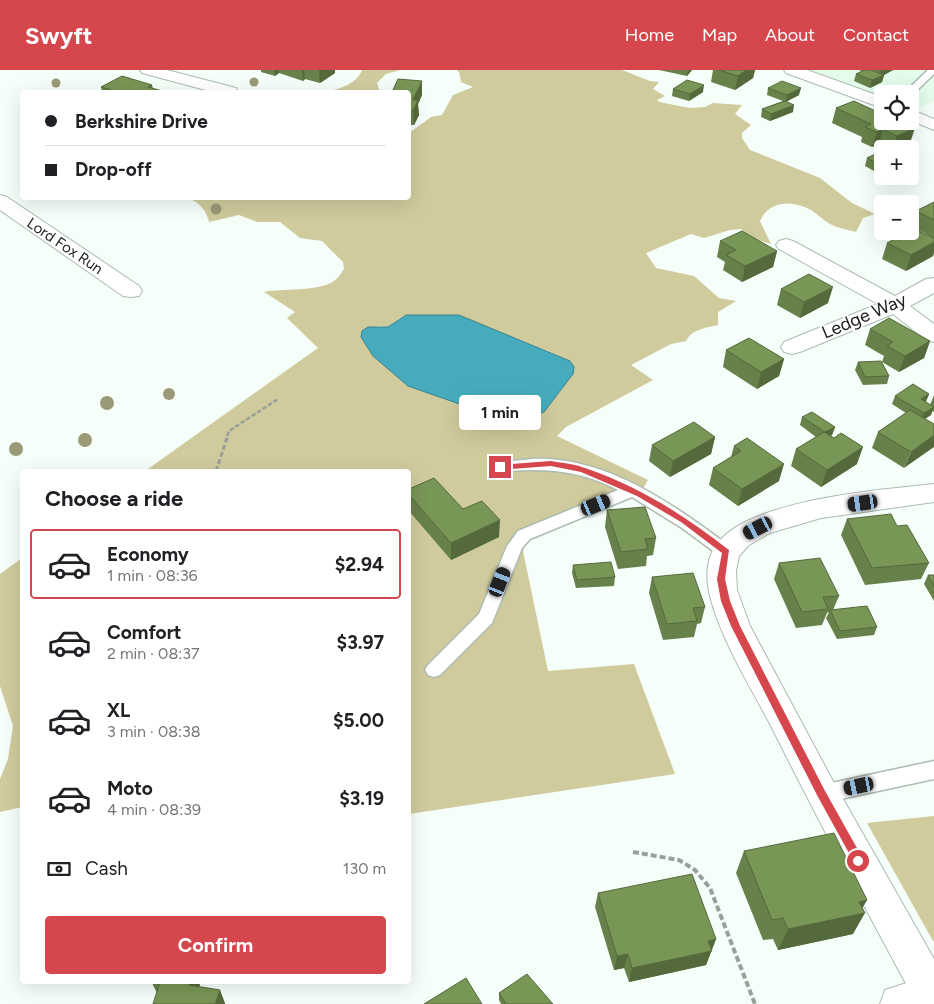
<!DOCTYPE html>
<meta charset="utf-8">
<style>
body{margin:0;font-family:Figtree,sans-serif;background:#f6f6f6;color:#202124;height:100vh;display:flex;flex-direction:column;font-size:19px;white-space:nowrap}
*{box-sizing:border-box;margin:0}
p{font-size:16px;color:#757577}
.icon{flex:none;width:28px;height:28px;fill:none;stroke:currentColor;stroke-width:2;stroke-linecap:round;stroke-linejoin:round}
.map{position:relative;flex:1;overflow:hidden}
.details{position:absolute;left:20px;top:399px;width:391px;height:515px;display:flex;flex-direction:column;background:#fff;border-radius:5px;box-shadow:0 5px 20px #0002}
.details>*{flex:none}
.hud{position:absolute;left:20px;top:20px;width:391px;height:110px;border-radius:5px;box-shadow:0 5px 20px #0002;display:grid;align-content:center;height:110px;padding:0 25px;background:#fff}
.controls{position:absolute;left:874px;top:15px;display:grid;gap:10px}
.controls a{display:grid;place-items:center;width:45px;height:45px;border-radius:5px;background:#fff;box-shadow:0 5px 20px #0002;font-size:25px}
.end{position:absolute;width:22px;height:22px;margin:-11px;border:6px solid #d6464d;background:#fff;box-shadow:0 0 0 2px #fff}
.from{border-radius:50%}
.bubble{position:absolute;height:35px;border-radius:5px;background:#fff;box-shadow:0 5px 20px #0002;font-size:16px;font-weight:700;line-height:35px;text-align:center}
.car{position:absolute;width:15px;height:30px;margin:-15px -8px;border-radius:6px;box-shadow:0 0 4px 1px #0007;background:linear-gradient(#222 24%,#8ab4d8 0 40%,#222 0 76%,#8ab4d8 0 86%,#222 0)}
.hud b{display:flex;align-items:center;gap:18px;height:48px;font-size:19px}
.hud b+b{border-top:1px solid #e0e0e0}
.hud i{width:12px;height:12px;background:#202124}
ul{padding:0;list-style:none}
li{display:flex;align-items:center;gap:15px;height:70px;margin:0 10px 8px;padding:0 15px;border:2px solid transparent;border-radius:5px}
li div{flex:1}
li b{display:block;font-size:19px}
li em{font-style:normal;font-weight:700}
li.current{border-color:#d6464d}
li>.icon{width:45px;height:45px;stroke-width:1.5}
h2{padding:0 25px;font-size:22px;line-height:60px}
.pay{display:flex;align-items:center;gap:12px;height:55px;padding:0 25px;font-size:19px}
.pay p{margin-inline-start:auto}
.cta{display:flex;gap:10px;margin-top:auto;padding:10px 25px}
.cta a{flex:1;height:58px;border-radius:5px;background:#d6464d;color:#fff;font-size:20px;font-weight:700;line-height:58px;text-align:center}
header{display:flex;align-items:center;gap:30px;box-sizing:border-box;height:70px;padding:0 25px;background:#d6464d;color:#fff}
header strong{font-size:24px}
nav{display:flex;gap:28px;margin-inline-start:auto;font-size:18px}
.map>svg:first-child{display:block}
.built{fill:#e4fcec}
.green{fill:#d0cb9d;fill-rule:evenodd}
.water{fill:#46acbd;stroke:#38828c}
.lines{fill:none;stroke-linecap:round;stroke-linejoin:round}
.service-casing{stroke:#abbbb0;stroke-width:3}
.minor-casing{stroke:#abbbb0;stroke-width:2}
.tertiary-casing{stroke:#abbbb0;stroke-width:2}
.path-far2{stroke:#98a09b;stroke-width:2.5;stroke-dasharray:4.5 2;stroke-linecap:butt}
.path-far1{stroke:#98a09b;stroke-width:3;stroke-dasharray:5 2.5;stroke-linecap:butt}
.path{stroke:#98a09b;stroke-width:4;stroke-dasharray:6 3;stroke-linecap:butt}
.service{fill:#fff;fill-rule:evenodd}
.minor{fill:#fff;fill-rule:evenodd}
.tertiary{fill:#fff;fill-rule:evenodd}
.tree{fill:#9a9a77}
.wall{fill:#67814a}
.shaded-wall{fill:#54693c}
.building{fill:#789656;stroke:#54693c}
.route{fill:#d6464d}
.labels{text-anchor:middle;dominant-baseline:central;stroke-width:4;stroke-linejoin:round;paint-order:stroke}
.far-street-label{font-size:15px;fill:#191f1b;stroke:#fff}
.street-label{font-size:18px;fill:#191f1b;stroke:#fff}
</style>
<header>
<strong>Swyft</strong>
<nav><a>Home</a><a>Map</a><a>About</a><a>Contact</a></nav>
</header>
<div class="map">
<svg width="934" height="934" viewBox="0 0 934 934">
<rect width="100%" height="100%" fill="#f5fef8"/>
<path class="built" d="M792,0H934V31L910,43V24H882V34Z"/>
<path class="green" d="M362,0H400L386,4L377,13L380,22H326C339,19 357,14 362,0Z
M457,0H622L650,11L659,12L653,19L665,26L657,30L659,32L690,38L705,37L713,33L742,35L735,44L751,55L742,63V68L750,80L820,108L852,133L875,144L863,148L856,162C848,160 838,158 830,154C823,150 817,144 811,140C793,130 769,130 760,151L771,174L748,167L741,159L730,160L704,168L691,164L646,183L656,198L694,206L719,228L736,231L718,242V255C706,258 692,259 686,271L671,274L631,295L653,310L566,357L557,366L648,410L640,424L528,468L523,481L548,601L634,594L675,704L409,744V401H145L318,278L287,248L295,242L264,222C284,218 318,222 334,211C338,209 341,203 344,199L343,192L322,171L300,168L280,152H257L239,145L209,152C207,141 198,130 186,128H409V63L431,47L442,45L453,25L473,17L461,12L459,2ZM403,246H439L525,272L559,286L526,346L515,340L468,337L373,286L361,267L378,256L388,257Z
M22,488V737L0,742V709L8,689L13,656L0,616V504Z
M934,746V871H933L867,753Z"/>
<path class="water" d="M406,245H459L570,291L574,297L573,304L544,342L536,345L526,346L515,340L468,337L408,316L373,286L361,267L362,261L368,257H388Z"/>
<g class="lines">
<g class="service-casing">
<path id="service" d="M928,0H934V4L911,26L910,24H903Z
M532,389C607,386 674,435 732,478L734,482L732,486L726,488L720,486L682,458L632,427L530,469L522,478L492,553L440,605L434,607L428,605L425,600L428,595L479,544L507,476L518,461L618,420C580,400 542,397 500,402L495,401L492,397L495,393Z
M934,691V709L822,733L815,730L812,724L815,718L822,715Z"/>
</g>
<g class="minor-casing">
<path id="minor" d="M140,0H167L236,18L238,22H213L142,3Z
M0,125L7,127L139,216L142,221L139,226L131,227L123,226L0,140Z
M786,169L793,171L895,226L926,209L934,208V223L910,236L934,254V272L926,270L893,244L800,282L792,284L784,282L781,277L784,272L878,234L779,179L776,175L779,171Z
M934,414V432L821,448L770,463L749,475L739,486L736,501L737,520L750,556L834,713L934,889V934H917C867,842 818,750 771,656C750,616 723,573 711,530C706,512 705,491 716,475C749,429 880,420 934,414Z"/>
</g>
<g class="tertiary-casing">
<path id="tertiary" d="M784,0H807L882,27V38L786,3Z
M910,39L934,49V60L910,50Z
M934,904V934H880L885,920Z"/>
</g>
<path class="path-far2" d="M227,366L229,361L278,329"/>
<path class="path-far1" d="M216,401L228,365"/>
<path class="path" d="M633,782L679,790L695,800L710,818L755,934"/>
<use href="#service" class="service"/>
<use href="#minor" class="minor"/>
<use href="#tertiary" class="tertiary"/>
</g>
<g class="tree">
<circle cx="254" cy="12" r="4.5"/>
<circle cx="56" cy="13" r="4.5"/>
<circle cx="216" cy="139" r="5.5"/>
<circle cx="169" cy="324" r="6"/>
<circle cx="107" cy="333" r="7"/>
<circle cx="85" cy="370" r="7"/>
<circle cx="16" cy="379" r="7"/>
</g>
<path class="wall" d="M261,0H335V3L320,13L305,9L303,11L279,3L275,6L261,2Z
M659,0H692L687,6Z
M713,0H755L753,8L735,20L711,12Z
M858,0H893L884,5L882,12L870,18L854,11L856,4L862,1Z
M422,11V25L418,34L419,45L414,55H409V22Z
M152,15L153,19L166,22H102L101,17Z
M768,18L799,25L787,31L793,42L770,51L761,47L762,39L783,31L767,25Z
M673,19L703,22L689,31L672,26Z
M854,31L910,73L897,79H889L879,74L872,77L861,72L862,67L832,53L836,38Z
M882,81V97L874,101L865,96L867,88Z
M934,132V182L933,186L906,201L882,189L887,173L897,168L884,161H910L932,167L911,156L916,141Z
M882,152V161L880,160Z
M720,171L777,181L773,197L742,212L723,200L725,192L717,187Z
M781,219L828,233L800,248L777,235Z
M870,259L930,271L924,288L899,302L882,292L889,306L887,314L863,315L855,300L858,292H882L884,286L865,275Z
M726,280L784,289L779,306L757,319L723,297Z
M929,324L926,332L930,335L934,325V342L932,341L931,345L925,349L904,398L872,378L878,362L906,343L892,334L895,326Z
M802,347L835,357L832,365L830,366L857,394L821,417L791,396L796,379L816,367L800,355Z
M715,367L711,384L670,407L649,391L652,375Z
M747,368L779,411L738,436L709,415L713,398L731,387L734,376Z
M409,419L463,439L499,467L451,490L409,441Z
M607,440L656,468L653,485L647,486L646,496L618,499L605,457Z
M847,449L897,456L929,493L921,509L865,515L841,465Z
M779,493L839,526L833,540L877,557L874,565L837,569L826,548L829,542L827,543L822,555L796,558L774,509Z
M573,495L615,507L614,516L576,518L572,503Z
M928,505H934V531L924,514Z
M652,507L705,537L701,553L697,554L694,567L663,570L649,523Z
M744,781L867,830L862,838L853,864L778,880L773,869L763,870L736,803Z
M598,823L716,869L706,895L629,912L624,898L614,900L595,837Z
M151,911H201L199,917L225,933L157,923Z
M499,923L553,934H501L499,930Z"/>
<path class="shaded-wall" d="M274,0H279V3L275,6Z
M302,0H304L305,9L303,11Z
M319,0H335V3L320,13Z
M688,0H692L687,6Z
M746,0H755L753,8L735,20L738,6Z
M881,0H893L884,5L882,12L870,18L872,10L879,7Z
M422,11V25L418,34L419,45L414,55L413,30Z
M704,15L703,22L689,31L690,24Z
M801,18L799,25L786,32L787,25Z
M794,35L793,42L770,51L771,44Z
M915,58L910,73L897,79H893L897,66Z
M883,59L879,74L872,77L877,62Z
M882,90V97L874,101L877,93Z
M934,172V182L933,186L906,201L911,185Z
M777,181L773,197L742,212L745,196Z
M833,217L828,233L800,248L804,232Z
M930,271L924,288L899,302L905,286Z
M784,289L779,306L757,319L761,302Z
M929,324L925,332L921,329Z
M934,337L931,345L921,351L924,343Z
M835,357L832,365L822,371L825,362Z
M934,365V377L904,398L911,382Z
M715,367L711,384L670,407L673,391Z
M863,377L857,394L821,417L827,400Z
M784,394L779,411L738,436L742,419Z
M500,450L499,467L451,490V473Z
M867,830L859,844L865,843L853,864L778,880L788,859L859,832Z
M716,869L706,895L629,912L632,898L708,871Z
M628,884L624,898L614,900L617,886Z
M190,911H201L195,929L189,915Z
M220,920L225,933V934H215Z"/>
<path class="building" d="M719,0H746L738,6Z
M865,0H871L884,5L872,10L856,4Z
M122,6L152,15L148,17L166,22H119L101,17Z
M398,9L422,11L413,30H418L413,41L409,40V22H392Z
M687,10L704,15L690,24L673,19Z
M782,11L801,18L787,25L768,18Z
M785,31L794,35L771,44L762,39Z
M854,31L882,44V51H900L915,58L897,66L883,59L877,62L865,57L871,54L836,38Z
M882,81V90L877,93L867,88Z
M934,132V150L916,141Z
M910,156L921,162L914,159L910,161Z
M914,159L934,168V172L911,185L887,173Z
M742,161L777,181L745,196L726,185L736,180L720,171Z
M809,204L833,217L804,232L781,219Z
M889,248L930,271L905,286L887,276L893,272L870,259Z
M749,268L784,289L761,302L726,280Z
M881,291L889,306L865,307L858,292Z
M913,314L929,324L921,329L934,337L924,343L895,326Z
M910,340L934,354V365L911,382L878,362Z
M812,342L835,357L825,362L802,347Z
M694,352L715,367L673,391L652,375Z
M824,362L834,368L841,363L863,377L827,400L796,379Z
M747,368L784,394L742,419L713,398L741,381L734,376Z
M434,408L463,439L482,431L500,450L451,473L409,425V419Z
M645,437L656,468L645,469L648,479L621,482L607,440Z
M891,444L897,456L907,455L929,493L872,498L847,449Z
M820,488L839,526L823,527L828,539L802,542L779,493Z
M611,492L615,507L577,510L573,495Z
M693,503L705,537L693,538L697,551L667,554L652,507Z
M928,505H934V516Z
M867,536L877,557L840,561L830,540Z
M834,763L867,830L859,832L865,843L788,859L783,848L772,850L744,781Z
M692,804L716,869L708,871L712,881L632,898L628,884L617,886L598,823Z
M527,904L553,934H506L499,923Z
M466,908L482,934H424Z
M155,911H190L189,915L220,920L215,934H153L160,912Z"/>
<path class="route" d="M551,391C562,393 575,394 585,398C640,417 684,445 729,480L725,509L730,531L740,556L825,721L862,787L864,791L862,794H855L818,727L731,556L721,531L717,509L722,483L681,452L637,426L581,402L551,396L500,400L497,397L500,395Z"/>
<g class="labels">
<g class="far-street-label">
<text transform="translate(65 176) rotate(34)">Lord Fox Run</text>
</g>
<g class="street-label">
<text transform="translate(864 246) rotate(-23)">Ledge Way</text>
</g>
</g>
</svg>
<div class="controls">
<a><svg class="icon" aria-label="locate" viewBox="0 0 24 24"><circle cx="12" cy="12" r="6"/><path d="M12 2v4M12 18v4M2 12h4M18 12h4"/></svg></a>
<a>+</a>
<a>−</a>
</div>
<i class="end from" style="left:858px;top:791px"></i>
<i class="end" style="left:500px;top:397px"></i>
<div class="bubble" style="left:459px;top:325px;width:82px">1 min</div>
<i class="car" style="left:863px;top:433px;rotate:262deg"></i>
<i class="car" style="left:596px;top:435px;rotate:68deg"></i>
<i class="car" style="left:758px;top:458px;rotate:243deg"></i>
<i class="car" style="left:500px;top:512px;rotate:22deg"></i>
<i class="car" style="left:859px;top:716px;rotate:258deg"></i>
<div class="hud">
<b><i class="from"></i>Berkshire Drive</b>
<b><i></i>Drop-off</b>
</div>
<section class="details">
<h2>Choose a ride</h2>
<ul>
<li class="current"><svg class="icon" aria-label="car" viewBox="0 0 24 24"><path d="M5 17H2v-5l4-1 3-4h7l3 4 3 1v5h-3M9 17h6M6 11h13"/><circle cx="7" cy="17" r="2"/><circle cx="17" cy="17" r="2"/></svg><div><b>Economy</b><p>1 min · 08:36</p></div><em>$2.94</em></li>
<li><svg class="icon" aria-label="car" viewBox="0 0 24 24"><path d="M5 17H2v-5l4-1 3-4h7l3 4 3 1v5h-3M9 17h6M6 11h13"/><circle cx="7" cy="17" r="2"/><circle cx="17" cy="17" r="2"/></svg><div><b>Comfort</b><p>2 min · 08:37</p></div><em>$3.97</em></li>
<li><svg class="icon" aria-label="car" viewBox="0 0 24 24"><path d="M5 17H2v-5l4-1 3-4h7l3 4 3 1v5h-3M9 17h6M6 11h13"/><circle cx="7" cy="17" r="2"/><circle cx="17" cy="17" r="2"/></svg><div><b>XL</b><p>3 min · 08:38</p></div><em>$5.00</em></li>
<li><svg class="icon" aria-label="car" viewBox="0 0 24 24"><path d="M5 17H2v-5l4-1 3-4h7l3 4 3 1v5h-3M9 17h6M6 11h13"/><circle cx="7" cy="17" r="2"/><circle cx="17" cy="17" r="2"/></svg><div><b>Moto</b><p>4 min · 08:39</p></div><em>$3.19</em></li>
</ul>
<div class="pay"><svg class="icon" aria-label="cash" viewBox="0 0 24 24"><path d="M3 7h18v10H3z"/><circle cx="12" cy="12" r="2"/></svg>Cash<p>130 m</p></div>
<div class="cta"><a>Confirm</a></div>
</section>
</div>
